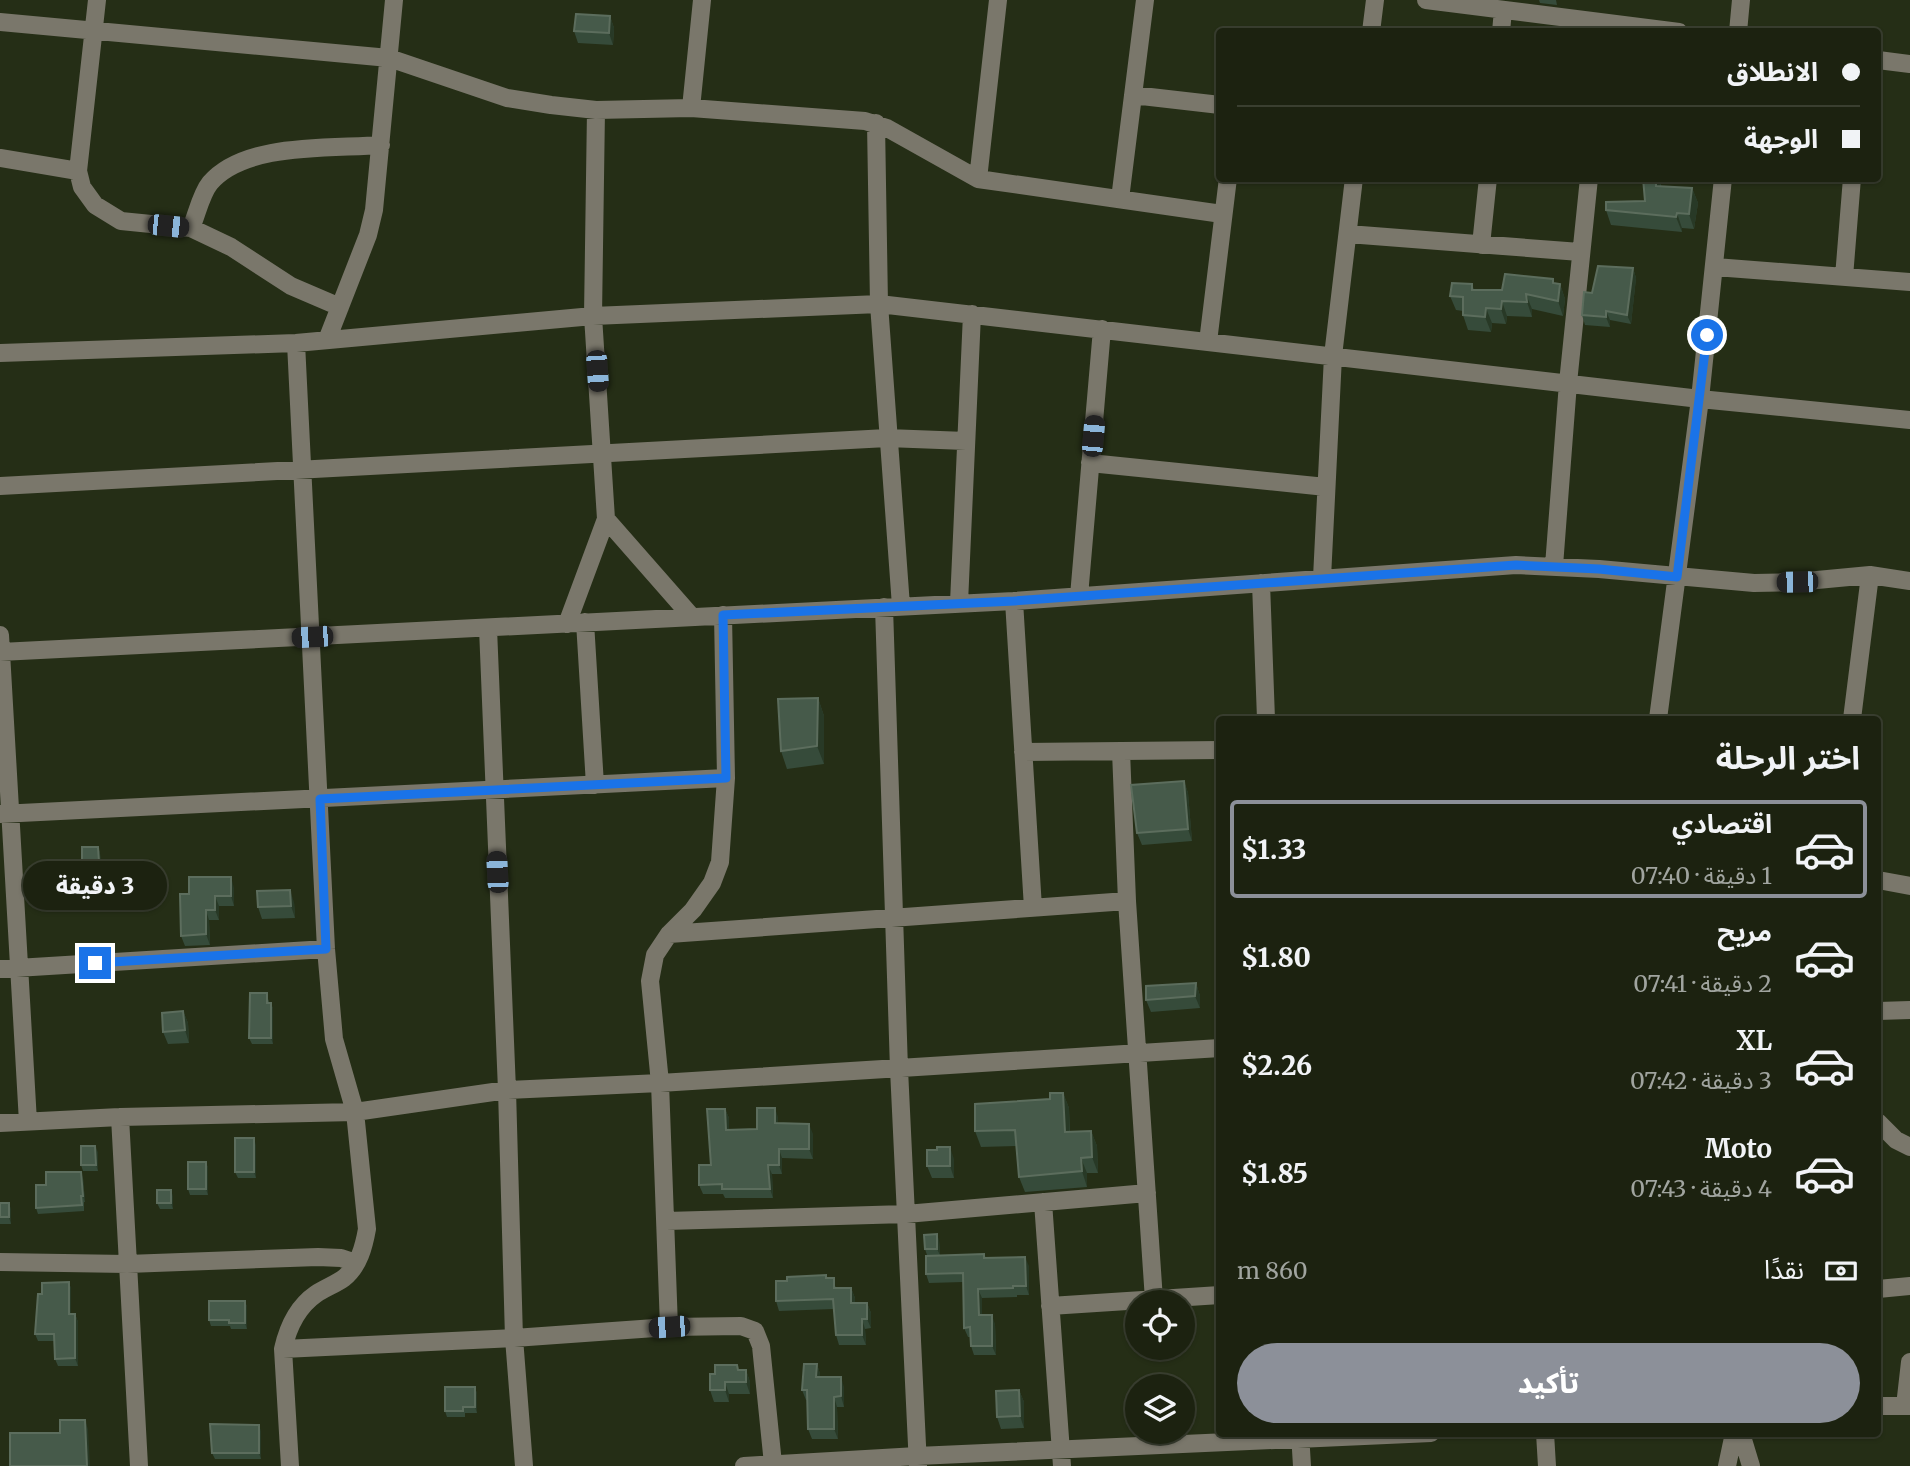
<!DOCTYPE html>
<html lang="ar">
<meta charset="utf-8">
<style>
body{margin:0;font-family:Merriweather,"Noto Sans Arabic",serif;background:#252a19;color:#f1f3f6;direction:rtl;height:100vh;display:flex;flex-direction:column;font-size:26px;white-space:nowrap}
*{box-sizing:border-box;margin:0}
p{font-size:23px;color:#a0a49f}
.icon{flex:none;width:38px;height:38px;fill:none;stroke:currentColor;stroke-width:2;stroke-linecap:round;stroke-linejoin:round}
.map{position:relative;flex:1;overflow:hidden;direction:ltr}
.panel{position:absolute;left:1216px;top:716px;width:665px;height:721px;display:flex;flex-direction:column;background:#1c2210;border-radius:7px;box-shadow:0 2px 5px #0004,0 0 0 2px #3a3f30;direction:rtl}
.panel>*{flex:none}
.top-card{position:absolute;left:1216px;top:28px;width:665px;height:154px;border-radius:7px;box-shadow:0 2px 5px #0004,0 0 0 2px #3a3f30;direction:rtl;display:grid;align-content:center;height:154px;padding:0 21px;background:#1c2210}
.fabs{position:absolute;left:1125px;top:1290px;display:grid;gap:14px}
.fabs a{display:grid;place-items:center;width:70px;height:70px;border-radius:50%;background:#1c2210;box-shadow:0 2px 5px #0004,0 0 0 2px #3a3f30;font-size:35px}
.end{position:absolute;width:32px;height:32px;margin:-16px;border:9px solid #1a73e8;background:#fff;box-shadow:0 0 0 4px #fff}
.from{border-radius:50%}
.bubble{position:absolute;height:49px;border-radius:24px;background:#1c2210;box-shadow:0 2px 5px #0004,0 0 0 2px #3a3f30;font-size:23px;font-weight:800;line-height:49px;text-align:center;direction:rtl}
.car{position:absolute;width:21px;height:42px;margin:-21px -10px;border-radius:9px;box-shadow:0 0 5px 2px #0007;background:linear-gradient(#222 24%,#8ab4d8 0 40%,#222 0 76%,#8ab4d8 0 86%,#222 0)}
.top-card b{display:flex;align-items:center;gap:24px;height:66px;font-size:26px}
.top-card b+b{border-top:2px solid #3a3f30}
.top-card i{width:18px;height:18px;background:#f1f3f6}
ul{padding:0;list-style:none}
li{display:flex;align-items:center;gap:21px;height:98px;margin:0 14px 10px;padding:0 7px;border:4px solid transparent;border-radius:7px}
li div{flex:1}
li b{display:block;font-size:26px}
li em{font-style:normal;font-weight:800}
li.selected{border-color:#8c9099}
li>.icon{width:63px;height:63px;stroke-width:1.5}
h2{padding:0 21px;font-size:32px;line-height:84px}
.pay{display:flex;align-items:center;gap:18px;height:77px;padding:0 21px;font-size:26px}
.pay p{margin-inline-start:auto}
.button{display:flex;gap:14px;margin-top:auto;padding:14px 21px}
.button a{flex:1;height:80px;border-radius:42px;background:#8c9099;color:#fff;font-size:28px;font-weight:800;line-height:80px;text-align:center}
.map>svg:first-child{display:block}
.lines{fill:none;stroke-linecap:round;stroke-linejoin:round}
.minor{stroke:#7a776b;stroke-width:18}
.wall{fill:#364b3a}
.shaded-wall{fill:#283926}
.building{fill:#465a4a;stroke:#5c6d5d;stroke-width:2}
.route{stroke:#1a73e8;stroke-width:9}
</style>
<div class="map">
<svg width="1910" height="1466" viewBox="0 0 1910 1466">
<rect width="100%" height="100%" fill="#252e16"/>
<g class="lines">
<path class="minor" d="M1426,0L1679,32
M0,22L389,58L507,98L551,105L596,110L691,108L865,121L887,128L978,179L1222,214
M1371,32L1375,0
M1501,32L1503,10
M1738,32L1741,0
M1878,60L1910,64
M1133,95L1220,105
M691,108L702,0
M876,123L879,304L901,606
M0,158L78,171L82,187L95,205L121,221L191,228L231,247L291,286L340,307
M78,171L97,0
M978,179L998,0
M1120,199L1145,0
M191,228C197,214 201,194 210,183C245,142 331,149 381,145
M1348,234L1580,252
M1481,245L1488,178
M1715,267L1910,282
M1844,277L1852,178
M327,340L368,235L374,210L394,0
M1208,342L1228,178
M0,353L296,343L593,316L879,304L1700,399L1910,420
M1090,463L1326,487
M0,486L887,438L966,441
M606,519L692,617
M1554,566L1568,383L1589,178
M1322,578L1333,356L1354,178
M1261,583L1266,719
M1079,596L1102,329
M1014,601L1033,908
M959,603L972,314
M884,607L899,1069L918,1466
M585,622L595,785
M567,624L606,519L593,316L596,110
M488,628L507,1090L514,1338L524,1466
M0,635L28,1122
M0,652L1014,601L1516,565L1599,569L1754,583L1796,582L1870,575L1910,581
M1658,719L1700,399L1723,178
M1852,719L1870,575
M1121,751L1127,901L1154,1300
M1023,752L1220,750
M0,814L726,778
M1878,880L1910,886
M669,934L1127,901
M0,969L326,949
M1878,1011L1910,1010
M120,1117L139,1466
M1878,1122L1896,1140L1910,1147
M0,1123L120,1117L355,1112L507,1090L660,1083L1220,1048
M1043,1202L1062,1466
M666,1221L906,1214L1147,1193
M0,1262L127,1264L318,1257L341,1258L356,1263
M1878,1289L1910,1286
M1050,1306L1220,1295
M669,1327L660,1083L650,981L655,955L669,934L693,910L712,883L720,862L726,778L723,615
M283,1349L514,1338L669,1327L741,1326L755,1331L761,1346L773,1464
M1910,1362L1905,1406H1910
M1878,1406H1905
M1300,1433L1302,1466
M1545,1433L1547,1466
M1741,1433L1751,1466
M290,1466L283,1349C288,1327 297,1307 316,1294C325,1288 336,1284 344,1278C359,1266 364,1246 367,1229L355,1112L334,1039L326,949L296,343
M744,1466L917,1456L1431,1433
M1727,1466L1734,1433"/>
</g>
<path class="wall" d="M1539,0H1556L1557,5L1540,3Z
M610,16L614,28L613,45L578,43L574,31Z
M1643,178H1660L1661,186L1692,188L1698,203L1694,229L1682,228V232L1611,225L1606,210L1645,201Z
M1633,268L1636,278L1631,324L1610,320V327L1585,325L1582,315L1592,293Z
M1554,283L1560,284L1565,299L1563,316L1532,309V317L1507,316L1506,324L1492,323L1491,332L1468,330L1463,315V311L1456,310L1450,296L1472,284L1474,290H1502Z
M818,698L824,716V764L787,769L781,751Z
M1184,781L1188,793L1192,841L1142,845L1137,833Z
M98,847L100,853L101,868H84L82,862Z
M140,879V897L109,898L106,892Z
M234,888V906H219V920H209L210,945L185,946L181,936L189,894Z
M294,902L295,918L262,919L258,907Z
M1196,983L1200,996V1008L1151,1012L1146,1000Z
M269,999V1003H271L273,1009V1044H252L249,1038Z
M183,1011L188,1023L189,1043L168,1044L163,1032Z
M1063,1093L1069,1108L1070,1132L1091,1131L1097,1146L1098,1173H1087V1187L1025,1192L1019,1177L1016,1146L981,1147L975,1131Z
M725,1109L729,1118V1130L757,1129L778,1117V1123L813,1134V1159L782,1158V1174H772L773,1198H725L723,1194H703L699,1185L711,1165Z
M256,1145V1178H238L235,1172Z
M98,1152V1171H83L81,1165Z
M954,1159V1178H932L927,1166Z
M206,1162L208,1168V1195H190L188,1189Z
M83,1178L85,1202H84V1211L38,1214L36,1208Z
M173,1196V1209H160L157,1203Z
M0,1203L11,1209V1224H0Z
M939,1240L940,1255H927L925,1249Z
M984,1254L986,1258L1029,1266V1295H1017V1297L982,1298V1315L995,1324L996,1355H974L971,1346L970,1337H968L964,1328L963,1282L929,1283L926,1274Z
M827,1278L837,1288H851L855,1298V1303H867L871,1313V1328L865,1329L866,1345H839L836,1335L834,1309L779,1311L776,1301Z
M69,1282L71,1289V1314H75L78,1322V1366H58L55,1359L54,1341H38L35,1334L42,1294Z
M245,1301L247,1307V1329H231L230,1326H211L209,1320Z
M817,1364L820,1374V1377L844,1387V1407H837L838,1439H812L808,1429L807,1400H806L802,1390Z
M739,1370H746L750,1382V1394H729V1402H714L710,1390Z
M475,1387L477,1394V1413H465V1417H447L445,1411Z
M1019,1390L1024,1402V1428L1001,1429L997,1417Z
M261,1431V1459H215L212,1453Z"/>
<path class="shaded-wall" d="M610,16L614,28L613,45L609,33Z
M1656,178H1660L1661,201L1656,186Z
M1692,188L1698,203L1694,229L1689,214Z
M1677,213L1682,228V232L1676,217Z
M1633,268L1636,278L1631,324L1627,315Z
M1560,284L1565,299L1563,316L1558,301Z
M1526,294L1532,309V317L1527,302Z
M1502,301L1507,316L1506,324L1501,309Z
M1486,308L1492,323L1491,332L1485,317Z
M1606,311L1610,320V327L1606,317Z
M818,698L824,716V764L817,746Z
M1184,781L1188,793L1192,841L1188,829Z
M98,847L100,853L101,868L99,862Z
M137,873L140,879V897L137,891Z
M231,877L234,888V906L231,896Z
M290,890L294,902L295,918L291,906Z
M215,896L219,906V920L215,910Z
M206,910L209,920L210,945L206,934Z
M1196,983L1200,996V1008L1195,996Z
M271,1003L273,1009V1044L271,1038Z
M183,1011L188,1023L189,1043L185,1030Z
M1063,1093L1069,1108L1070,1147L1065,1132Z
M775,1108L778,1117V1133L775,1123Z
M725,1109L729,1118V1140L726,1130Z
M809,1124L813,1134V1159L809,1149Z
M1091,1131L1097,1146L1098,1173L1092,1157Z
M254,1138L256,1145V1178L254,1172Z
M95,1146L98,1152V1171L96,1165Z
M950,1147L954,1159V1178L950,1166Z
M779,1149L782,1158V1174L779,1165Z
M1081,1158L1087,1173V1187L1082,1171Z
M206,1162L208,1168V1195L206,1189Z
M768,1165L772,1174L773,1198L770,1189Z
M81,1172L83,1178L85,1202L83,1196Z
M171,1190L173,1196V1209L171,1203Z
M9,1203L11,1209V1224L9,1217Z
M937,1234L939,1240L940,1255L937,1249Z
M1025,1257L1029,1266V1295L1026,1286Z
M69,1282L71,1289V1322L69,1314Z
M851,1288L855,1298V1313L851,1303Z
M978,1289L982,1298V1324L979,1315Z
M245,1301L247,1307V1329L245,1323Z
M867,1303L871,1313V1328L867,1319Z
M75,1314L78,1322V1366L75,1358Z
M992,1315L995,1324L996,1355L992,1346Z
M862,1319L865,1329L866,1345L862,1335Z
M817,1364L820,1374V1387L816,1377Z
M746,1370L750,1382V1394L746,1382Z
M841,1377L844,1387V1407L841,1396Z
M725,1382L729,1394V1402L725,1390Z
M475,1387L477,1394V1413L475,1407Z
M1019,1390L1024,1402V1428L1020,1416Z
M834,1397L837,1407L838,1439L834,1429Z
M85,1420L88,1429L90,1466H87Z
M259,1425L261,1431V1459L259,1453Z"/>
<path class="building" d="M576,14L610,16L609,33L574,31Z
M1643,178H1656V186L1692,188L1689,214L1677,213L1676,217L1606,210V202L1645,201Z
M1598,266L1633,268L1627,315L1606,311V317L1582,315L1584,292L1592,293Z
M1505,274L1553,279V283L1560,284L1558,301L1526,294L1527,302L1502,301L1501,309L1486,308L1485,317L1463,315V297L1450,296L1452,283L1472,284V290H1502Z
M818,698L817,746L781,751L778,699Z
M1184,781L1188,829L1137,833L1131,785Z
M82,847H98L99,862H82Z
M137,873V891L106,892V874Z
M189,877H231V896H215V910H206V934L181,936L180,894H189Z
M290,890L291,906L258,907L257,891Z
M1196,983L1195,996L1146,1000V986Z
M250,993H267V1003H271V1038H249Z
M183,1011L185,1030L163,1032L162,1013Z
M1050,1093H1063L1065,1132L1091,1131L1092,1157L1081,1158L1082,1171L1019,1177L1015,1130L975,1131V1104L1050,1099Z
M757,1108H775V1123L809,1124V1149H779V1165H768L770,1189H722V1184L699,1185V1165H711L707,1109H725L726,1130L757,1129Z
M235,1138H254V1172H235Z
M81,1146H95L96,1165H81Z
M937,1147H950V1166H927V1150H937Z
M188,1162H206V1189H188Z
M46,1172H81L83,1196H81L82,1205L36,1208V1185H46Z
M157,1190H171V1203H157Z
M0,1203H9V1217H0Z
M937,1234V1249H925L924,1235Z
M984,1254V1258L1025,1257L1026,1286H1013V1288L978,1289L979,1315H992V1346H971L970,1327L964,1328L963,1273L926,1274V1256Z
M826,1275V1278H834V1288H851V1303H867V1319H862V1335H836L833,1299L776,1301V1281H787V1277Z
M69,1282V1314H75V1358L55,1359L54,1334H35L38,1294H42V1283Z
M209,1301H245V1323H229V1320H209Z
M804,1364H817L816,1377H841V1396L834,1397V1429H808L807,1390H802Z
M715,1365H737L738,1370H746V1382H725V1390H710V1374H715Z
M445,1387H475V1407H463V1411H445Z
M1019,1390L1020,1416L997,1417L996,1391Z
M60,1420H85L87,1466H10V1433H60Z
M210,1424L259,1425V1453H212Z"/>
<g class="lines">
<path class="route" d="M95,963L326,949L320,799L726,778L723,615L1014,601L1516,565L1599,569L1677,577L1707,335"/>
</g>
</svg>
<div class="fabs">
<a><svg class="icon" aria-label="locate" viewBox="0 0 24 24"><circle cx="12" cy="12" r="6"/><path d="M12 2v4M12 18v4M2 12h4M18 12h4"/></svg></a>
<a><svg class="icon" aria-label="layers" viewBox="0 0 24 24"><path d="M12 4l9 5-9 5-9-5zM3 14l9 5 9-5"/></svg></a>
</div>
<i class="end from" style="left:1707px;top:335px"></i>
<i class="end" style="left:95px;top:963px"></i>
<div class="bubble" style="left:23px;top:861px;width:144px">3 دقيقة</div>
<i class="car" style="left:168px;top:226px;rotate:96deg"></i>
<i class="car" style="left:597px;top:371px;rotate:176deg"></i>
<i class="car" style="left:1093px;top:436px;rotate:5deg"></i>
<i class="car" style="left:1797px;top:582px;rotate:269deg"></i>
<i class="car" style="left:312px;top:637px;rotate:267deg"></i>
<i class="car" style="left:497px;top:872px;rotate:357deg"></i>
<i class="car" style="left:669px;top:1327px;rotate:266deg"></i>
<div class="top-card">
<b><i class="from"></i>الانطلاق</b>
<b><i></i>الوجهة</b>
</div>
<section class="panel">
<h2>اختر الرحلة</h2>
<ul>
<li class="selected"><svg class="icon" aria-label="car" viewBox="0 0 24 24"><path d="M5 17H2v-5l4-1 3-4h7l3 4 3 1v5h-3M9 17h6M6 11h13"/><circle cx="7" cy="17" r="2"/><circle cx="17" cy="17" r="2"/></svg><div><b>اقتصادي</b><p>1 دقيقة · 07:40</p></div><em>$1.33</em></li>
<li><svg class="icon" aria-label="car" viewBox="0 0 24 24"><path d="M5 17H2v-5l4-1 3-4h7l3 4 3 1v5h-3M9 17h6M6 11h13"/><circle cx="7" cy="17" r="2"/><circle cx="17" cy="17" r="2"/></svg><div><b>مريح</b><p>2 دقيقة · 07:41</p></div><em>$1.80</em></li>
<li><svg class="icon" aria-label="car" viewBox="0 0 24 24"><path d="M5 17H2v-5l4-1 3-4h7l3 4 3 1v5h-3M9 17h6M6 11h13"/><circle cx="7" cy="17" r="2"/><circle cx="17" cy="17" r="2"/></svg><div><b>XL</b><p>3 دقيقة · 07:42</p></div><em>$2.26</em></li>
<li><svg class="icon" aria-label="car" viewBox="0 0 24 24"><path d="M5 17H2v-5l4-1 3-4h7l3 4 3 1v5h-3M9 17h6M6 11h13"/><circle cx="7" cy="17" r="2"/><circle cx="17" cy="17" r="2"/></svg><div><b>Moto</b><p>4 دقيقة · 07:43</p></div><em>$1.85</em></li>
</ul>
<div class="pay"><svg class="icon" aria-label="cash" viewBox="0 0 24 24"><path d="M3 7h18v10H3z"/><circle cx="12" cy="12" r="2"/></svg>نقدًا<p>860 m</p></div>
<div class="button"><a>تأكيد</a></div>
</section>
</div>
